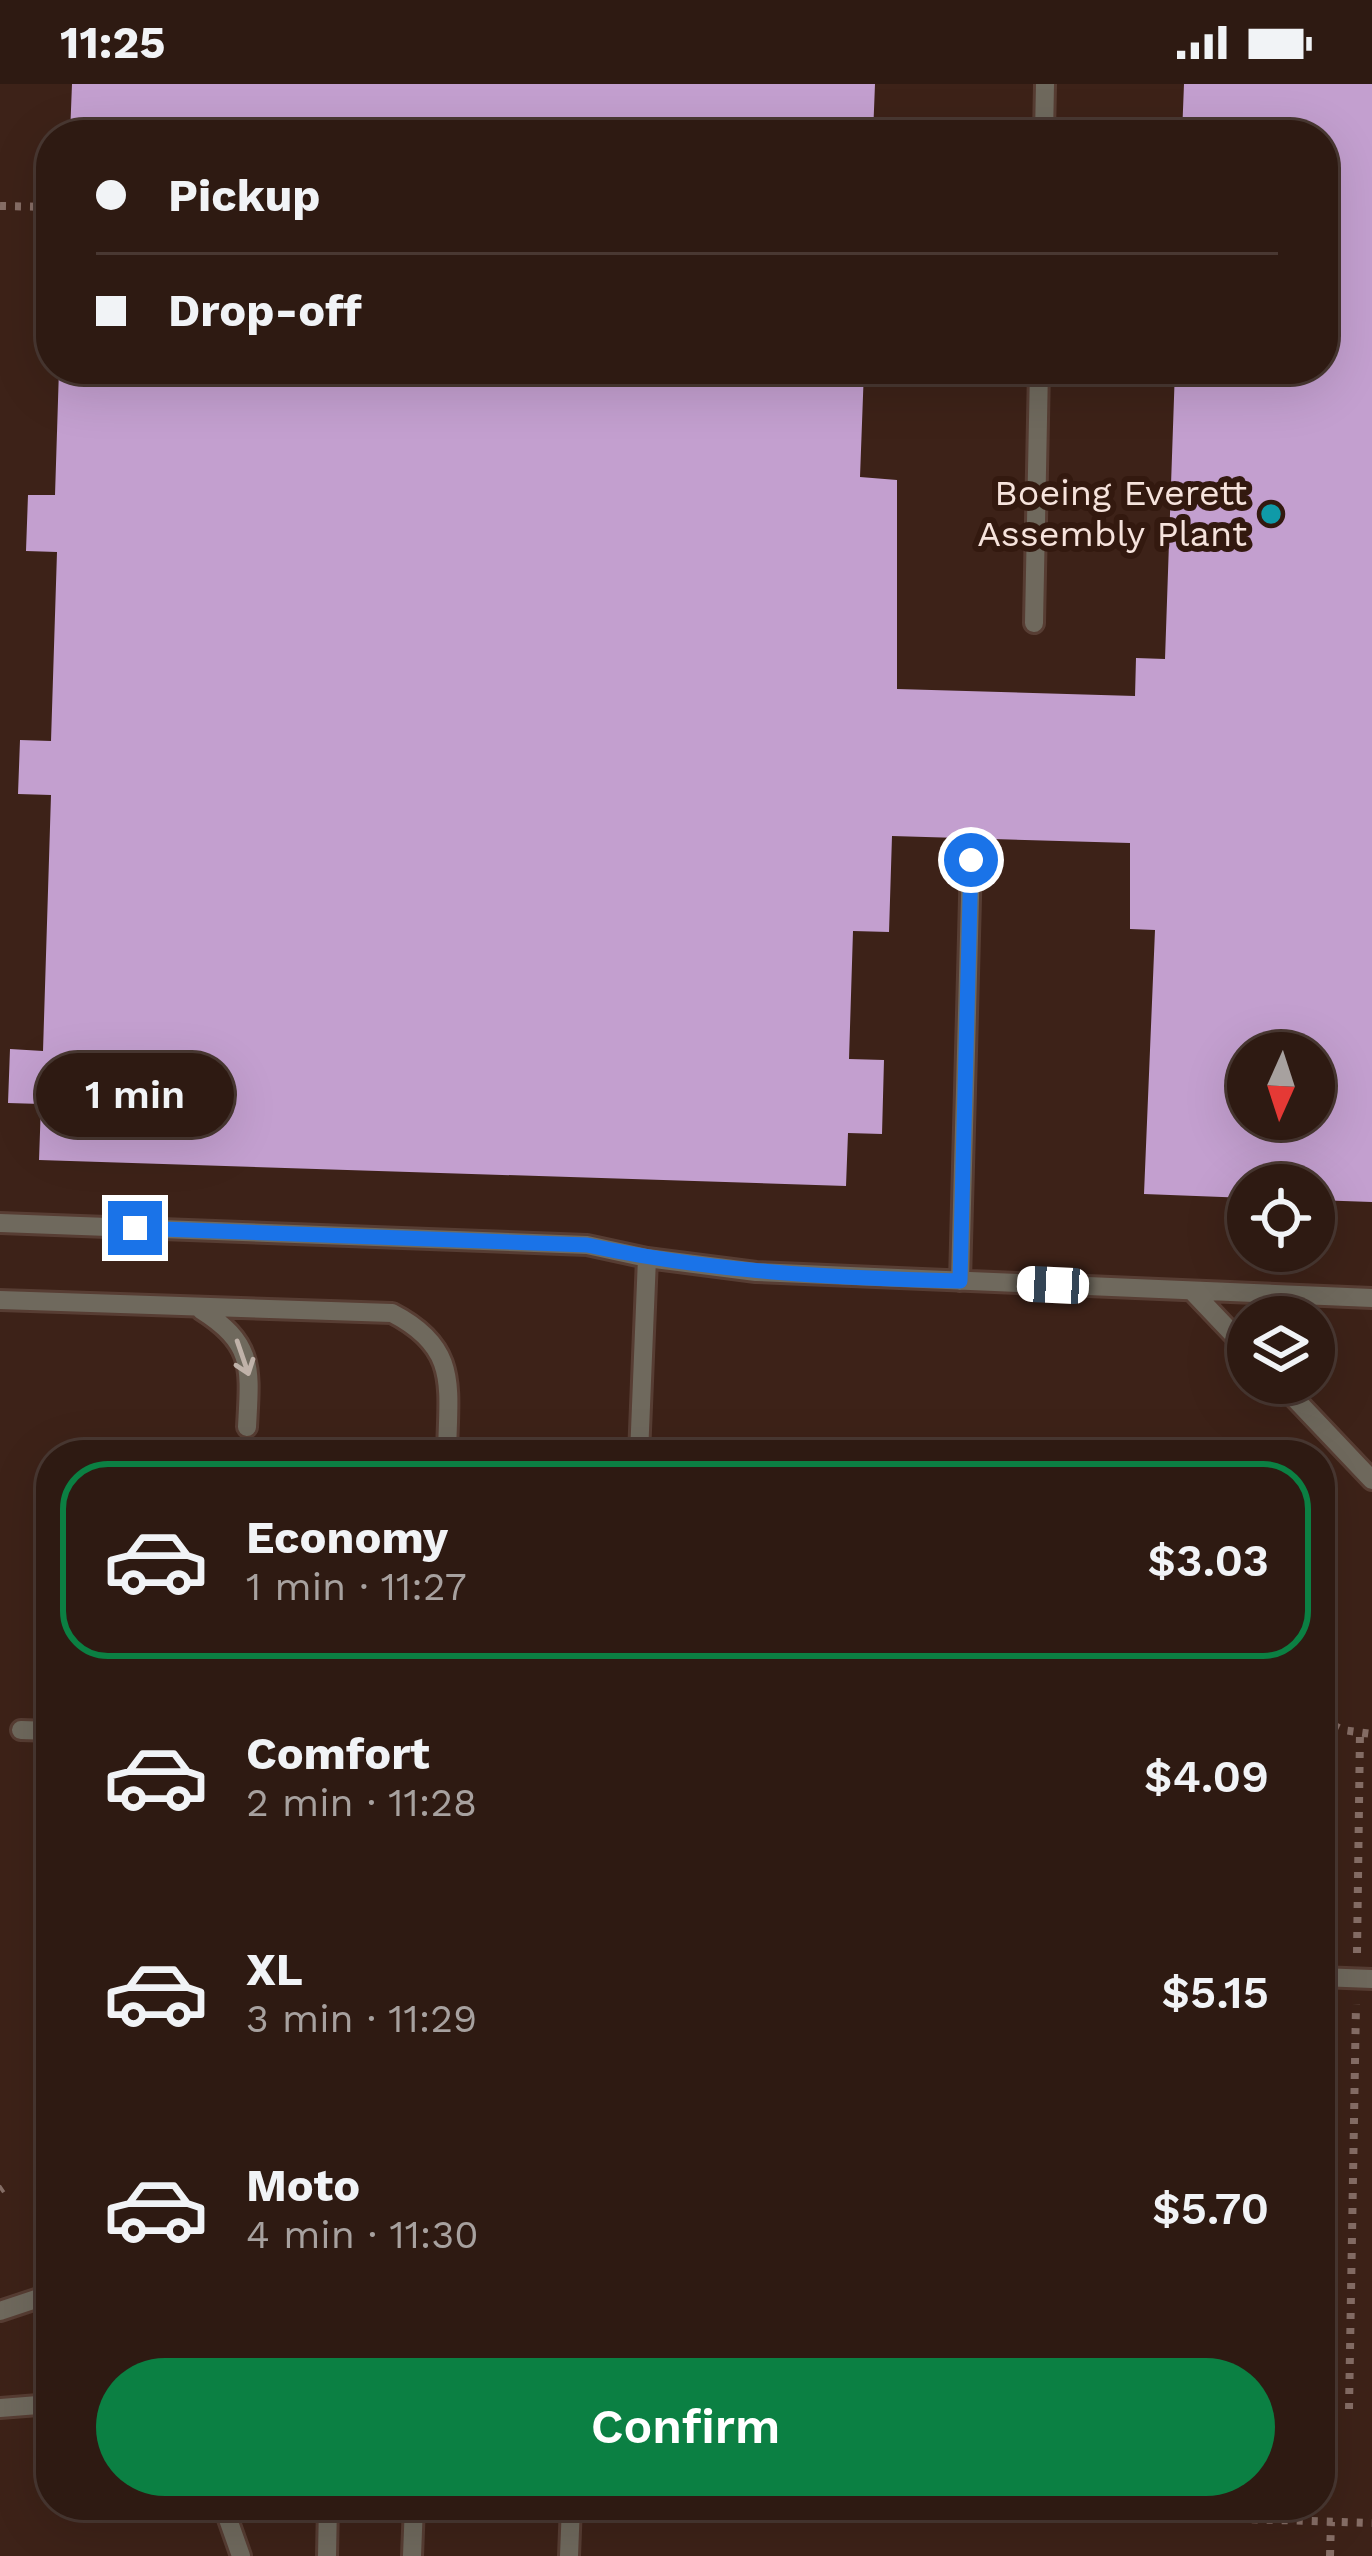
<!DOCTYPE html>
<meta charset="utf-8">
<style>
body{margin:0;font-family:"Work Sans",sans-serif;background:#3a2720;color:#f1f3f6;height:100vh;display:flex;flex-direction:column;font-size:45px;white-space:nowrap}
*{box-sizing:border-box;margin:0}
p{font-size:39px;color:#a7a19f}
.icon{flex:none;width:66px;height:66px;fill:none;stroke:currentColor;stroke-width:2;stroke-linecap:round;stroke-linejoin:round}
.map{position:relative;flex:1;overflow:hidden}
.details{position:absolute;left:36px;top:1356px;width:1299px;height:1080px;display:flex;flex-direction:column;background:#2e1a12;border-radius:48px;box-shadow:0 12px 48px #0002,0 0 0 3px #493832}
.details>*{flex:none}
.hud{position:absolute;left:36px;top:36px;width:1302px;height:264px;border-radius:48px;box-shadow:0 12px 48px #0002,0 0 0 3px #493832;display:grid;align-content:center;height:264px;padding:0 60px;background:#2e1a12}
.needle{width:78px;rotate:183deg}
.tools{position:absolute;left:1227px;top:948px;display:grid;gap:24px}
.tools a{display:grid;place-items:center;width:108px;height:108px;border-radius:50%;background:#2e1a12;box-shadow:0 12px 48px #0002,0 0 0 3px #493832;font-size:60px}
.end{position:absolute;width:54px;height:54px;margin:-27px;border:15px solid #1a73e8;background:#fff;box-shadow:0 0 0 6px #fff}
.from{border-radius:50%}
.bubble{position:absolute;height:84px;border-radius:42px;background:#2e1a12;box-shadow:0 12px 48px #0002,0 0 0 3px #493832;font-size:39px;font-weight:600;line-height:84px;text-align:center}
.car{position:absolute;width:36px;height:72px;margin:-36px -18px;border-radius:15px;box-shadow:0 0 9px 3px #0007;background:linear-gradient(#fff 24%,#345 0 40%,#fff 0 76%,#345 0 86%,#fff 0)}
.hud b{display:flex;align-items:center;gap:42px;height:114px;font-size:45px}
.hud b+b{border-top:3px solid #493832}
.hud i{width:30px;height:30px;background:#f1f3f6}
ul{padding:21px 0 0;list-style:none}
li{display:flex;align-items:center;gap:36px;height:198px;margin:0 24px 18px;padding:0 36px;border:6px solid transparent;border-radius:48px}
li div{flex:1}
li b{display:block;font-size:45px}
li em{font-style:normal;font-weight:600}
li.selected{border-color:#0b8043}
li>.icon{width:108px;height:108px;stroke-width:1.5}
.action{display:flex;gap:24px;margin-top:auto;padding:24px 60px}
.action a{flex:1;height:138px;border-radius:72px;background:#0b8043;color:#fff;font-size:48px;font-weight:600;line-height:138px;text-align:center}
.status{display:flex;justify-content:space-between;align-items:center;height:84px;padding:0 60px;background:#2e1a12;direction:ltr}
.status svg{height:33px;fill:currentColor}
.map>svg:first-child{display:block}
.building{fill:#c39fcf;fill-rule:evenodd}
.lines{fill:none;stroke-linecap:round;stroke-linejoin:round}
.lane-casing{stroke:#573d33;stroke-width:24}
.path{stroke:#866e66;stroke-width:8;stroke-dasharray:6 9;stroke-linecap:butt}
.lane{stroke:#6f695d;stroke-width:18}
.oneway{stroke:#c0b2a9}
.route{stroke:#1a73e8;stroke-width:15}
.culture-dot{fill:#0f9aa8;stroke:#33190f;stroke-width:4.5}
.labels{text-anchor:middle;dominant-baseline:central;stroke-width:12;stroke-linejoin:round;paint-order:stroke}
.poi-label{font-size:36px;fill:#f6e3dc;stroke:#33190f;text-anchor:end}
</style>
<div class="status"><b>11:25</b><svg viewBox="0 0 49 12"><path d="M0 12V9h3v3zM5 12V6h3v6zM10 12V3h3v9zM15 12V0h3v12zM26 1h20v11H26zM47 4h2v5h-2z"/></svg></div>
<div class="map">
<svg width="1372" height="2472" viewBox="0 0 1372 2472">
<rect width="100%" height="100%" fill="#3d2218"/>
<path class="building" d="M72,0H875L873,51H70Z
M1184,0H1372V1118L1314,1116V1101H1248V1114L1144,1110L1155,846L1130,845V759L892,752L889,848L853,847L849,975L884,976L882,1050L848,1049L846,1102L39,1076L41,1020L8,1019L10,965L43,967L51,711L18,710L20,656L51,657L57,468L26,467L28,411H55L59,285H864L860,393L897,396V605L1135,612L1136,574L1165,575L1175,285H1323V51H1182ZM1248,969H1314V1035H1248Z"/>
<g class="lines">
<g class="lane-casing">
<path id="lane" d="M1044,51L1045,0
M1034,539L1039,285
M0,1139L587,1161L647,1174L756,1188L1372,1214
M960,1197L971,776
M1192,1207L1248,1266
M0,1216L392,1229C460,1264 448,1303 447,1371
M201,1226C255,1260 250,1285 247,1343
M1280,1299L1372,1396
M639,1371L647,1174
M21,1646L51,1647
M1320,1893L1372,1895
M0,2227L51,2210
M0,2324L51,2320
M223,2421L241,2472
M327,2472L328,2421
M412,2472L414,2421
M569,2472L571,2421"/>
</g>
<path class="path" d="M0,122L51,123
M1320,1635L1343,1646L1372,1650
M1357,1869L1360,1648
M0,2106L3,2104
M1349,2325L1356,1920
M802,2421L1372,2439
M1330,2472L1331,2438"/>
<use href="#lane" class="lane"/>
</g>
<defs><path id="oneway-shaft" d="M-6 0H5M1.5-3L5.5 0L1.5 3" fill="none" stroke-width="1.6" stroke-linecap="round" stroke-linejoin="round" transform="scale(3)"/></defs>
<use class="oneway" href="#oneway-shaft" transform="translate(243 1274) rotate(71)"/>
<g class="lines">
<path class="route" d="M135,1144L587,1161C710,1188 835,1194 960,1197L971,776"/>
</g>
<circle class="culture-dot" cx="1271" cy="430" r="12"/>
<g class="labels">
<g class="poi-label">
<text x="1247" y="409">Boeing Everett<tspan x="1247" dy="41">Assembly Plant</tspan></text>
</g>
</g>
</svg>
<div class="tools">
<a><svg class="needle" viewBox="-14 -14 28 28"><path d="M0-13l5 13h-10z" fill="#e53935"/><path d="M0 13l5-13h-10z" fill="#a7a19f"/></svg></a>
<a><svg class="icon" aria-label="locate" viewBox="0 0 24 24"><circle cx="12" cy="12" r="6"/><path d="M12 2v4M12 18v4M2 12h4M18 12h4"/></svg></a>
<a><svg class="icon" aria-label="layers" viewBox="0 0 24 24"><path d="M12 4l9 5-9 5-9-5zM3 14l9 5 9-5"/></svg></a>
</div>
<i class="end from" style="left:971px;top:776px"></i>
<i class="end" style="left:135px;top:1144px"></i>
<div class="bubble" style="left:36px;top:969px;width:198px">1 min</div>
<i class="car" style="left:1053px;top:1201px;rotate:273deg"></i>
<div class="hud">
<b><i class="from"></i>Pickup</b>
<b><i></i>Drop-off</b>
</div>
<section class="details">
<ul>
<li class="selected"><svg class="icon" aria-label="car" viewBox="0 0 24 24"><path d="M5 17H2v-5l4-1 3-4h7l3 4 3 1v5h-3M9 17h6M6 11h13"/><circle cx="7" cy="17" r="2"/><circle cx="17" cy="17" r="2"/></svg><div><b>Economy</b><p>1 min · 11:27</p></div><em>$3.03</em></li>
<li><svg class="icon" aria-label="car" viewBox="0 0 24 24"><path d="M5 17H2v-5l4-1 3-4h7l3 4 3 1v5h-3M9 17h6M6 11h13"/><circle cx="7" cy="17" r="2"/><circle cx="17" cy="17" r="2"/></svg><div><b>Comfort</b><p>2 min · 11:28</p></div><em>$4.09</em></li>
<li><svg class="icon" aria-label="car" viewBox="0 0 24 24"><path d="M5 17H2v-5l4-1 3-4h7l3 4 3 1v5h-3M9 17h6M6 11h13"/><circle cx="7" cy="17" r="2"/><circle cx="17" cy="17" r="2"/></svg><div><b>XL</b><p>3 min · 11:29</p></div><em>$5.15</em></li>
<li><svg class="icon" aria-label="car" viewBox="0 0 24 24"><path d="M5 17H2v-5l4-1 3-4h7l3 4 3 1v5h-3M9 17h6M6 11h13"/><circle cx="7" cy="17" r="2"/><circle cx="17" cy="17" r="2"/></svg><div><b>Moto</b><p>4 min · 11:30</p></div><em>$5.70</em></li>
</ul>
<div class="action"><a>Confirm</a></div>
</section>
</div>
